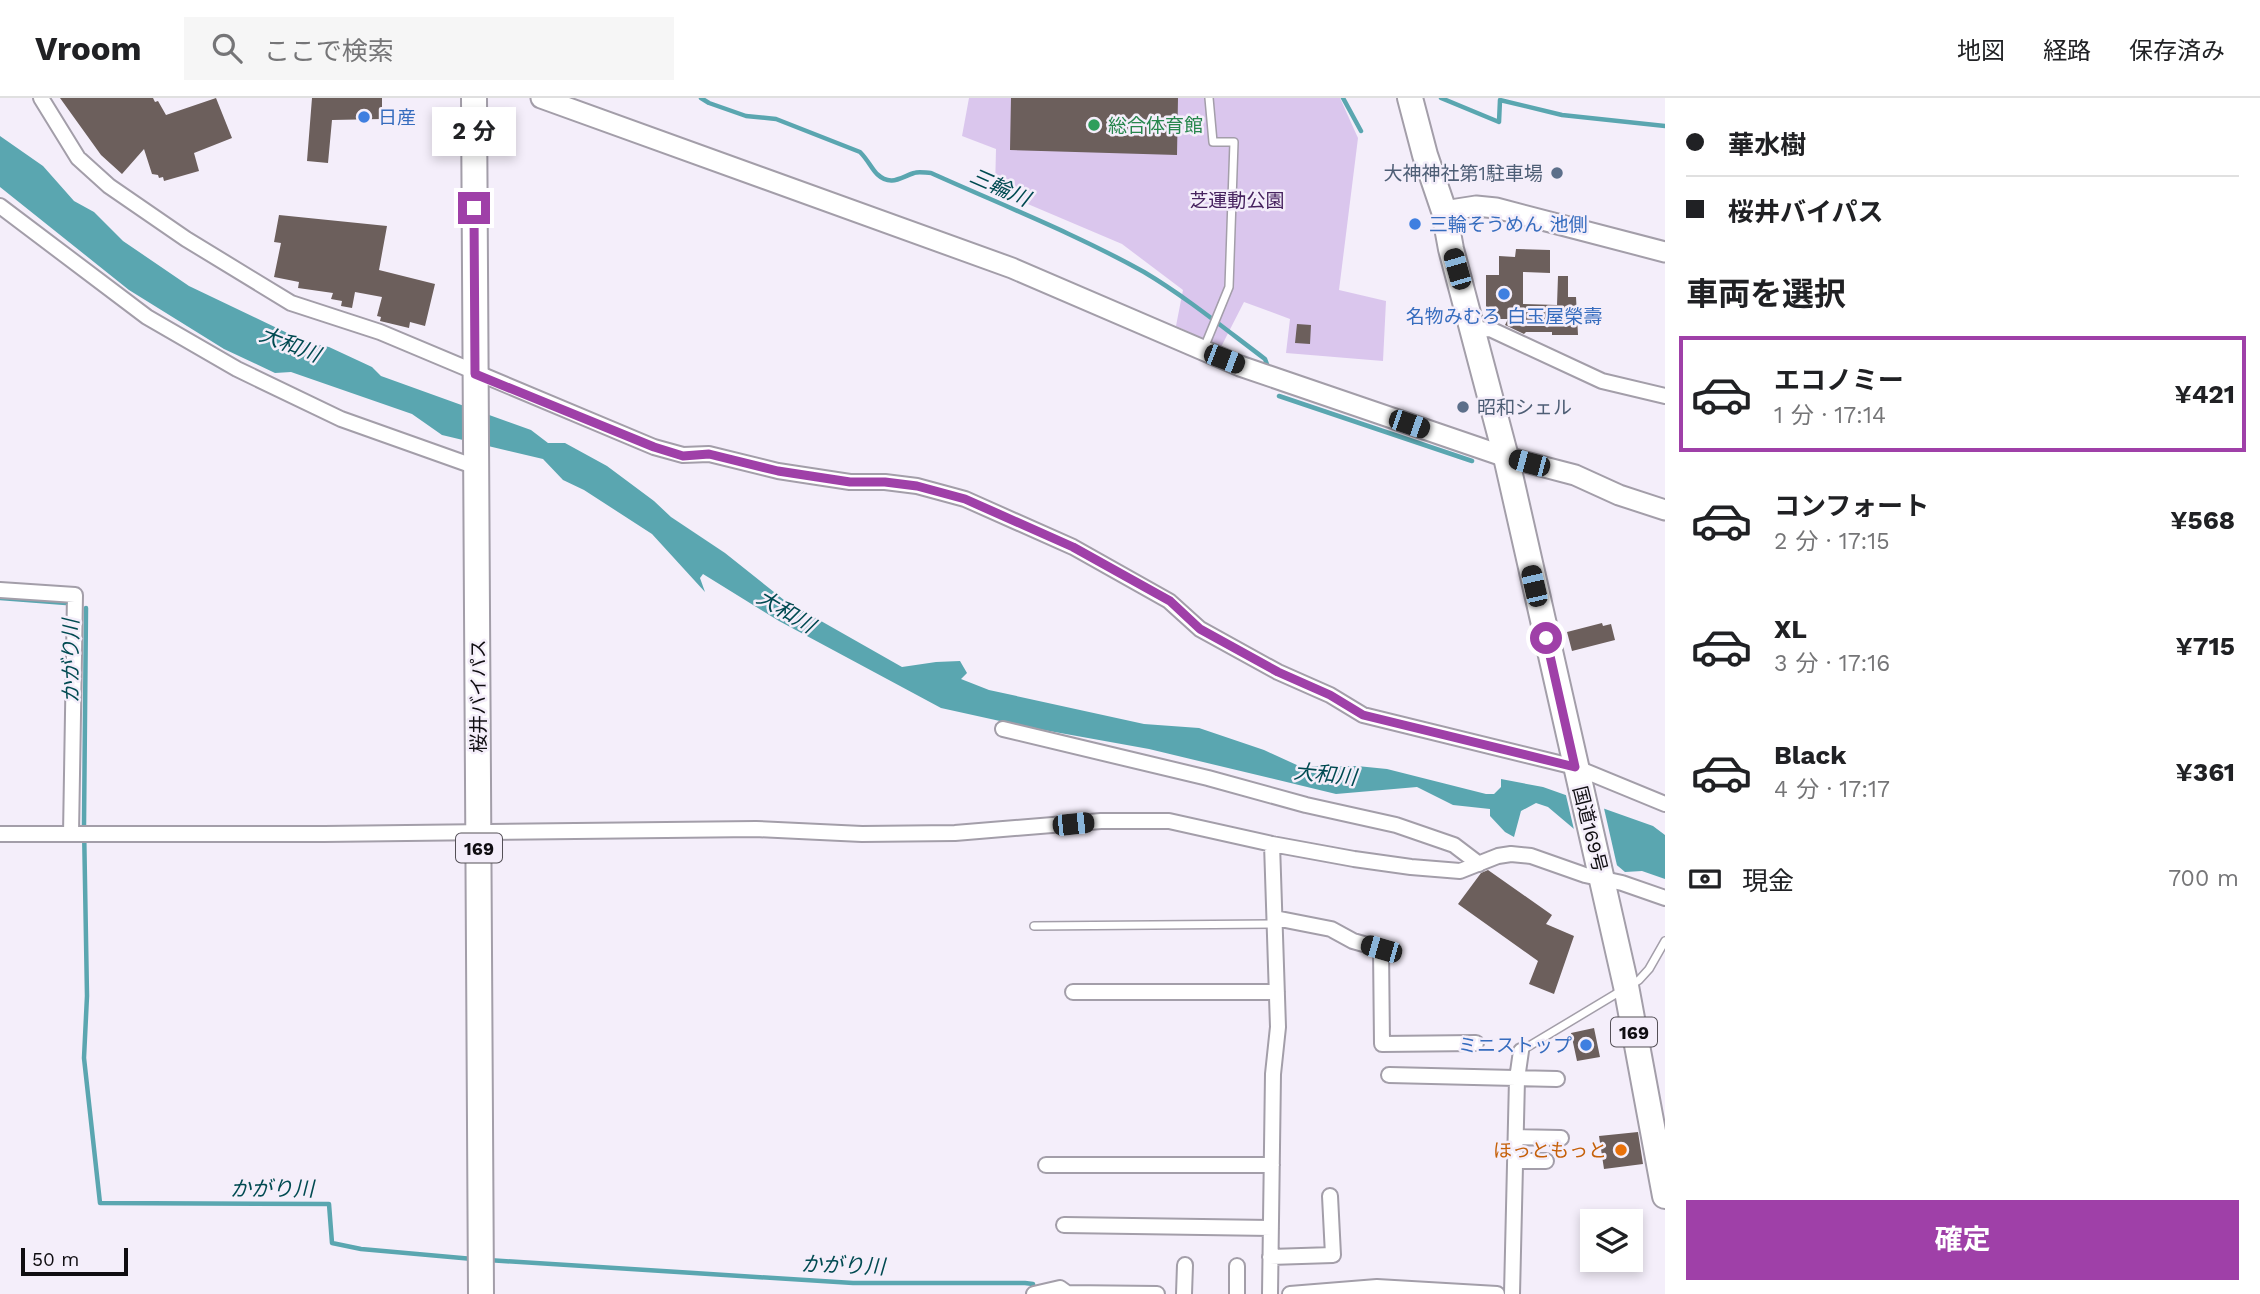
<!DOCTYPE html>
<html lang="ja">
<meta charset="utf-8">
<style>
body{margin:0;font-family:"Work Sans","Noto Sans JP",sans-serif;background:#f6f6f6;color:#202124;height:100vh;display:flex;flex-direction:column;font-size:26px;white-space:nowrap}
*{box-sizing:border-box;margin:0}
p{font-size:23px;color:#757577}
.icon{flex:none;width:38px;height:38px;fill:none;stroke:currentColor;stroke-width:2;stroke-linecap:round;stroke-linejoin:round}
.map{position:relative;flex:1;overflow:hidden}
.drawer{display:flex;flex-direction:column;background:#fff;width:595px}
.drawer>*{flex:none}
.top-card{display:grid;align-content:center;height:154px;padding:0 21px;background:#fff}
.tools{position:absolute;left:1580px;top:1111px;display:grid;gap:14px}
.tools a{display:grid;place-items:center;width:63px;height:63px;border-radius:0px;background:#fff;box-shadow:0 4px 10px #0003;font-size:35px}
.scale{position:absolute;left:21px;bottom:18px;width:107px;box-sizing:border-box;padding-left:7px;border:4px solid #0f0d11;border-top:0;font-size:19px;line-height:24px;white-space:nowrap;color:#0f0d11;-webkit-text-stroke:5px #f4eefa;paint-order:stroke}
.end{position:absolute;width:32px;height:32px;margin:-16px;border:9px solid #9f40a8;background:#fff;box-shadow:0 0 0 4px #fff}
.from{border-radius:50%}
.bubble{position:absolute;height:49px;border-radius:0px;background:#fff;box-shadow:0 4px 10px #0003;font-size:23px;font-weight:700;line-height:49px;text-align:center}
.car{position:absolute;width:21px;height:42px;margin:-21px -10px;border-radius:9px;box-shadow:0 0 5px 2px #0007;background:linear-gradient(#222 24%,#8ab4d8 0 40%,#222 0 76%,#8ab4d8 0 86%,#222 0)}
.top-card b{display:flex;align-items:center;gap:24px;height:66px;font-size:26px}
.top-card b+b{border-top:2px solid #e0e0e0}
.top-card i{width:18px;height:18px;background:#202124}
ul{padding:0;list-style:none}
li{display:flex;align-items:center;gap:21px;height:116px;margin:0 14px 10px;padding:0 7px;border:4px solid transparent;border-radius:0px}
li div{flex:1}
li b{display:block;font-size:26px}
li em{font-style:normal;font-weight:700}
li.active{border-color:#9f40a8}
li>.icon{width:63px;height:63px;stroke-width:1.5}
h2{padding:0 21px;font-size:32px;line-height:84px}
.pay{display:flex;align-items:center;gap:18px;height:77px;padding:0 21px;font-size:26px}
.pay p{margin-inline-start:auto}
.primary-button{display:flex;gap:14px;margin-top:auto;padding:14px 21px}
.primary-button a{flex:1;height:80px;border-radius:0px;background:#9f40a8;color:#fff;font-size:28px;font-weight:700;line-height:80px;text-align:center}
header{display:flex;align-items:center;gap:42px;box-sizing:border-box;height:98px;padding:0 35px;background:#fff;border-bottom:2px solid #e0e0e0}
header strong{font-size:33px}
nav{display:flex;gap:38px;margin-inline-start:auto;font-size:24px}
.search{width:490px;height:63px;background:#f6f6f6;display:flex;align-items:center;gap:18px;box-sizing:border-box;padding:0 24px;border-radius:0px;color:#757577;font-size:26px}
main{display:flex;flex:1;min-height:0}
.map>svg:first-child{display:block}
.green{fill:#dac6ed}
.water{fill:#5aa6b0}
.pier{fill:#f4eefa}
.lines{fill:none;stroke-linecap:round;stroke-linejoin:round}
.stream{stroke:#5aa6b0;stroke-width:4.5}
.building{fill:#6c5f5c}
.lane-casing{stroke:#a39ea9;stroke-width:10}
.street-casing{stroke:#a39ea9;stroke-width:18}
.secondary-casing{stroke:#a39ea9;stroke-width:23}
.highway-casing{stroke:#a39ea9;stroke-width:28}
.lane{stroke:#fff;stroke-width:7}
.street{stroke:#fff;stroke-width:14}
.secondary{stroke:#fff;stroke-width:19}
.highway{stroke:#fff;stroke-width:24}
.route{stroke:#9f40a8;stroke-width:9}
.shop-dot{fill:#3f7fe0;stroke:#f4eefa;stroke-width:2.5}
.leisure-dot{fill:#2e9e5b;stroke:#f4eefa;stroke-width:2.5}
.service-dot{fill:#5c6f8a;stroke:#f4eefa;stroke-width:2.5}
.food-dot{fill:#e8710a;stroke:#f4eefa;stroke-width:2.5}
.labels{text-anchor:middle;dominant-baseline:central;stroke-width:5;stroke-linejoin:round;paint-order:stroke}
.shield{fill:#f4eefa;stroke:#545057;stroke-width:2}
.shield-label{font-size:18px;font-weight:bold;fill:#0f0d11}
.shop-label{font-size:19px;fill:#366cbe;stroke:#f4eefa;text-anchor:start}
.leisure-label{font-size:19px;fill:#27864d;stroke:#f4eefa;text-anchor:start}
.service-label{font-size:19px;fill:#4e5e75;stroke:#f4eefa;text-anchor:end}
.park-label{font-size:19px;fill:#46225f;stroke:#f4eefa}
.street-label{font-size:19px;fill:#0f0d11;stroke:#f4eefa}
.food-label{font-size:19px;fill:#c56008;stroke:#f4eefa;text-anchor:end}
.water-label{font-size:21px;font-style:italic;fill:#004a51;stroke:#f4eefa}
</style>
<header>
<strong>Vroom</strong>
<div class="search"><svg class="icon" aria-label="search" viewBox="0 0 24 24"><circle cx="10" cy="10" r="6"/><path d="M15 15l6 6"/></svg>ここで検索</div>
<nav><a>地図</a><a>経路</a><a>保存済み</a></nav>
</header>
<main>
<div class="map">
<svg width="1665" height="1196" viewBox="0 0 1665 1196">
<rect width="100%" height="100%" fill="#f4eefa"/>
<path class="green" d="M969,0H1340L1358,40L1339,192L1386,203L1383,263L1286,255L1290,221L1244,204L1221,249L1176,228L1183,192L1122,146L995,92L996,51L962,38Z"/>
<path class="water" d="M0,38L43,68L74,103L94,114L123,143L189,188L306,244L329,249L372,269L381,278L531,332L548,345H565L607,368L654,403L671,419L725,455L784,502L902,569L936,564L960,563L967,575L961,581L989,592L1144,626L1199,630L1264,652L1299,668H1357L1387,671L1486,696H1494L1501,689V681L1543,689L1653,728L1665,737V781L1642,773L1625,774L1548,709L1536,705L1521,713L1514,739L1505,734L1490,718V711L1453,707L1417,689L1336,696L1149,651L1027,629L941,610L779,523L703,476L700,480L705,494L652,436L584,392L563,382L543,361L442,337L412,316L291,274L275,275L224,251L129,192L0,89Z"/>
<path class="pier" d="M1565,693L1603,706L1618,772L1575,736Z"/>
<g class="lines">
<path class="stream" d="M701,0L709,5L746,18L776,21L860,54C868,62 871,70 877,76C891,89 901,79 914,75C919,73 926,75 931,75C1002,107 1076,136 1144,174C1186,199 1225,231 1265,261L1268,269
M1343,0L1361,33
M1441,0L1499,24L1500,2L1562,17L1665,28
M1279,298L1472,363
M0,500L66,505
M86,510L84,727L87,898L84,960L100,1105L329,1106L332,1145L361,1151L473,1161
M488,1162L853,1185H1025L1033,1186L1034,1192"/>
</g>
<path class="building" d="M60,0H153L155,4L158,3L166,17L216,0L232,40L194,55L199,73L164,83L163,79L159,80L158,77L152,76L144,51L122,76L101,57Z
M312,0H382V21L332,22L328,65L307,63Z
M1011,0H1178L1177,57L1010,52Z
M279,117L387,128L379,172L435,186L425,228L410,224L409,230L380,223L381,219L377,218L382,199L355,194L352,210L341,208L342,203L331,201L333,195L298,190L299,184L274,179L281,145L274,144Z
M1516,151L1550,152V175L1523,174V206L1557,207L1558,178H1568V199H1576L1578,237H1552V234H1526L1524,236L1505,227L1508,221H1486V177H1499V158L1515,159Z
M1297,226L1311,227L1310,246L1295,245Z
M1602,525L1603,528L1611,526L1615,542L1572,553L1567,534Z
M1488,772L1552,817L1546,826L1574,838L1554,896L1529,886L1538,863L1458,806L1481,775Z
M1594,930L1600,959L1577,963L1571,935Z
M1638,1034L1643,1066L1604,1071L1599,1038Z"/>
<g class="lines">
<g class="lane-casing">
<path id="lane" d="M1204,250L1229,189L1234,44H1213L1209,0
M1034,828L1275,826
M1521,953L1639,882L1649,871L1665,843"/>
</g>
<g class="street-casing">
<path id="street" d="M41,0L78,60L109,88L186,141L291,205L380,234L654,349L683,357L709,356L778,373L850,384H885L917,388L965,401L1073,449L1169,503L1200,531L1278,574L1330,597L1363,617L1575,669L1665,706
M0,108L147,219L237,271L341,321L476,369
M1474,232L1490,231L1602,283L1665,298
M0,492L75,497L71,736
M1003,631L1208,680L1306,707L1396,727L1454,747L1479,766
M0,736H324L756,731L862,736L955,735L1101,723H1169L1272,746L1354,761L1411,769L1460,773L1498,758L1511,756L1531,758L1585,777L1622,785L1665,800
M1275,820L1331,831L1353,843L1381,851L1382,946L1476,945
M1073,894H1277
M1389,977L1557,981
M1517,1039L1561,1040
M1516,1063H1546
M1046,1067H1272
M1064,1127L1271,1130
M1270,1159L1333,1157L1330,1098
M1034,1196L1060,1190L1067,1195L1157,1196
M1184,1196L1185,1167
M1237,1196V1168
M1270,1196L1273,976L1278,929L1272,746
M1290,1196L1377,1189L1497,1196
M1512,1196L1517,981L1521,953"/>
</g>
<g class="secondary-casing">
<path id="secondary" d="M541,0L1012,170L1240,268L1506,359L1575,377L1619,397L1665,412
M1444,113L1476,108L1496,110L1665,154"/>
</g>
<g class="highway-casing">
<path id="highway" d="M474,0L481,1196
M1410,0L1425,57L1444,113L1451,151L1506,359L1626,888L1665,1098"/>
</g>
<use href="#lane" class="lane"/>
<use href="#street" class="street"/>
<use href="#secondary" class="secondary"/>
<use href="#highway" class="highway"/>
</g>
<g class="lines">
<path class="route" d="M474,110L475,276L654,349L683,358L709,356L778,373L850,384H885L917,388L965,401L1073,449L1170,503L1200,531L1278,574L1330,597L1363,617L1575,669L1546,540"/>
</g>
<g class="shop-dot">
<circle cx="364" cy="19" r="7"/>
<circle cx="1415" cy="126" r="7"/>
<circle cx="1504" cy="196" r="7"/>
<circle cx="1586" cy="947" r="7"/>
</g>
<circle class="leisure-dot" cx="1094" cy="27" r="7"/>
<g class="service-dot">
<circle cx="1557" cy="75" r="7"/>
<circle cx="1463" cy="309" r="7"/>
</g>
<circle class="food-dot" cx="1621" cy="1052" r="7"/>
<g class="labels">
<g class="shield">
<rect x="456" y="735.5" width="46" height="29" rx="5"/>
<rect x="1611" y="919.5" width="46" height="29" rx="5"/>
</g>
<g class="shield-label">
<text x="479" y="750">169</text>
<text x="1634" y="934">169</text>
</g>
<g class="shop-label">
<text x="378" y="19">日産</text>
<text x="1429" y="126">三輪そうめん 池側</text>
<text x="1504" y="218" text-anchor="middle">名物みむろ 白玉屋榮壽</text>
<text x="1572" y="947" text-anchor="end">ミニストップ</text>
</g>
<g class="leisure-label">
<text x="1108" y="27">総合体育館</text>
</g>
<g class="service-label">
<text x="1543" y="75">大神神社第1駐車場</text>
<text x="1477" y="309" text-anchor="start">昭和シェル</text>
</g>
<g class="park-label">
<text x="1237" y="102">芝運動公園</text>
</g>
<g class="street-label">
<text transform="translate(478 598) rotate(-90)">桜井バイパス</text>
<text transform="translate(1590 731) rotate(76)">国道169号</text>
</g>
<g class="food-label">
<text x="1607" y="1052">ほっともっと</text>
</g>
<g class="water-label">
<text transform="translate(1000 89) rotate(24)">三輪川</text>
<text transform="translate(290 246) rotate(21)">大和川</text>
<text transform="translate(786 513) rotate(31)">大和川</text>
<text transform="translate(70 563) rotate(-90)">かがり川</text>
<text transform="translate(1325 676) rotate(6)">大和川</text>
<text x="272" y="1090">かがり川</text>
<text transform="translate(843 1167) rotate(2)">かがり川</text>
</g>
</g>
</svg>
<div class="tools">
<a><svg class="icon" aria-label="layers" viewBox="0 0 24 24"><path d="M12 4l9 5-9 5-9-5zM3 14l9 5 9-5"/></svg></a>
</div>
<div class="scale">50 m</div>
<i class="end from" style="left:1546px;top:540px"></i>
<i class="end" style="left:474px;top:110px"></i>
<div class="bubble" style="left:432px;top:9px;width:84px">2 分</div>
<i class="car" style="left:1457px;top:171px;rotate:344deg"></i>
<i class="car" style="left:1224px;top:261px;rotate:111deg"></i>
<i class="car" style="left:1409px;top:326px;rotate:109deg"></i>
<i class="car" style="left:1529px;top:365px;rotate:285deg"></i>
<i class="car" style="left:1534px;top:488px;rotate:347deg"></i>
<i class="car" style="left:1073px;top:726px;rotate:84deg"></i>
<i class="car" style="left:1381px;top:851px;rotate:286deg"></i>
</div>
<section class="drawer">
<div class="top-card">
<b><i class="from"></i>華水樹</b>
<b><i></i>桜井バイパス</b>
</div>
<h2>車両を選択</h2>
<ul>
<li class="active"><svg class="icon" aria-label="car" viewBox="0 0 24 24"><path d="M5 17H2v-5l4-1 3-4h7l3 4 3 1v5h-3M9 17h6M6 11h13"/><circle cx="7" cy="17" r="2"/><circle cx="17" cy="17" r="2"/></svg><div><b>エコノミー</b><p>1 分 · 17:14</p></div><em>¥421</em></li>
<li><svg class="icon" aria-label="car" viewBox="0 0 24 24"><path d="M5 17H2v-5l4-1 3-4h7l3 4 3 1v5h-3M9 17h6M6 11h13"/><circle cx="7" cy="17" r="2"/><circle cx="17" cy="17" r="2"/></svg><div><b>コンフォート</b><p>2 分 · 17:15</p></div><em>¥568</em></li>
<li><svg class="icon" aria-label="car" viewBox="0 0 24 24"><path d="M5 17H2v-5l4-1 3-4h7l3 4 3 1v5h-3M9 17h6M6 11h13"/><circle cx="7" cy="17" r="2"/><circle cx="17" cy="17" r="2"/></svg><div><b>XL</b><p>3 分 · 17:16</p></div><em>¥715</em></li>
<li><svg class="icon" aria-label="car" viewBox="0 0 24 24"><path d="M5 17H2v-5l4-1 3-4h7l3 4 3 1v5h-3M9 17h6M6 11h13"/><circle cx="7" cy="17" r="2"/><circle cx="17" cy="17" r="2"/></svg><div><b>Black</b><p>4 分 · 17:17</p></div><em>¥361</em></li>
</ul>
<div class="pay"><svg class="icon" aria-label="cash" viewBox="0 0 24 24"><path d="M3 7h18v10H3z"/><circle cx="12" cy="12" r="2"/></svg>現金<p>700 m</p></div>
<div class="primary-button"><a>確定</a></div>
</section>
</main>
